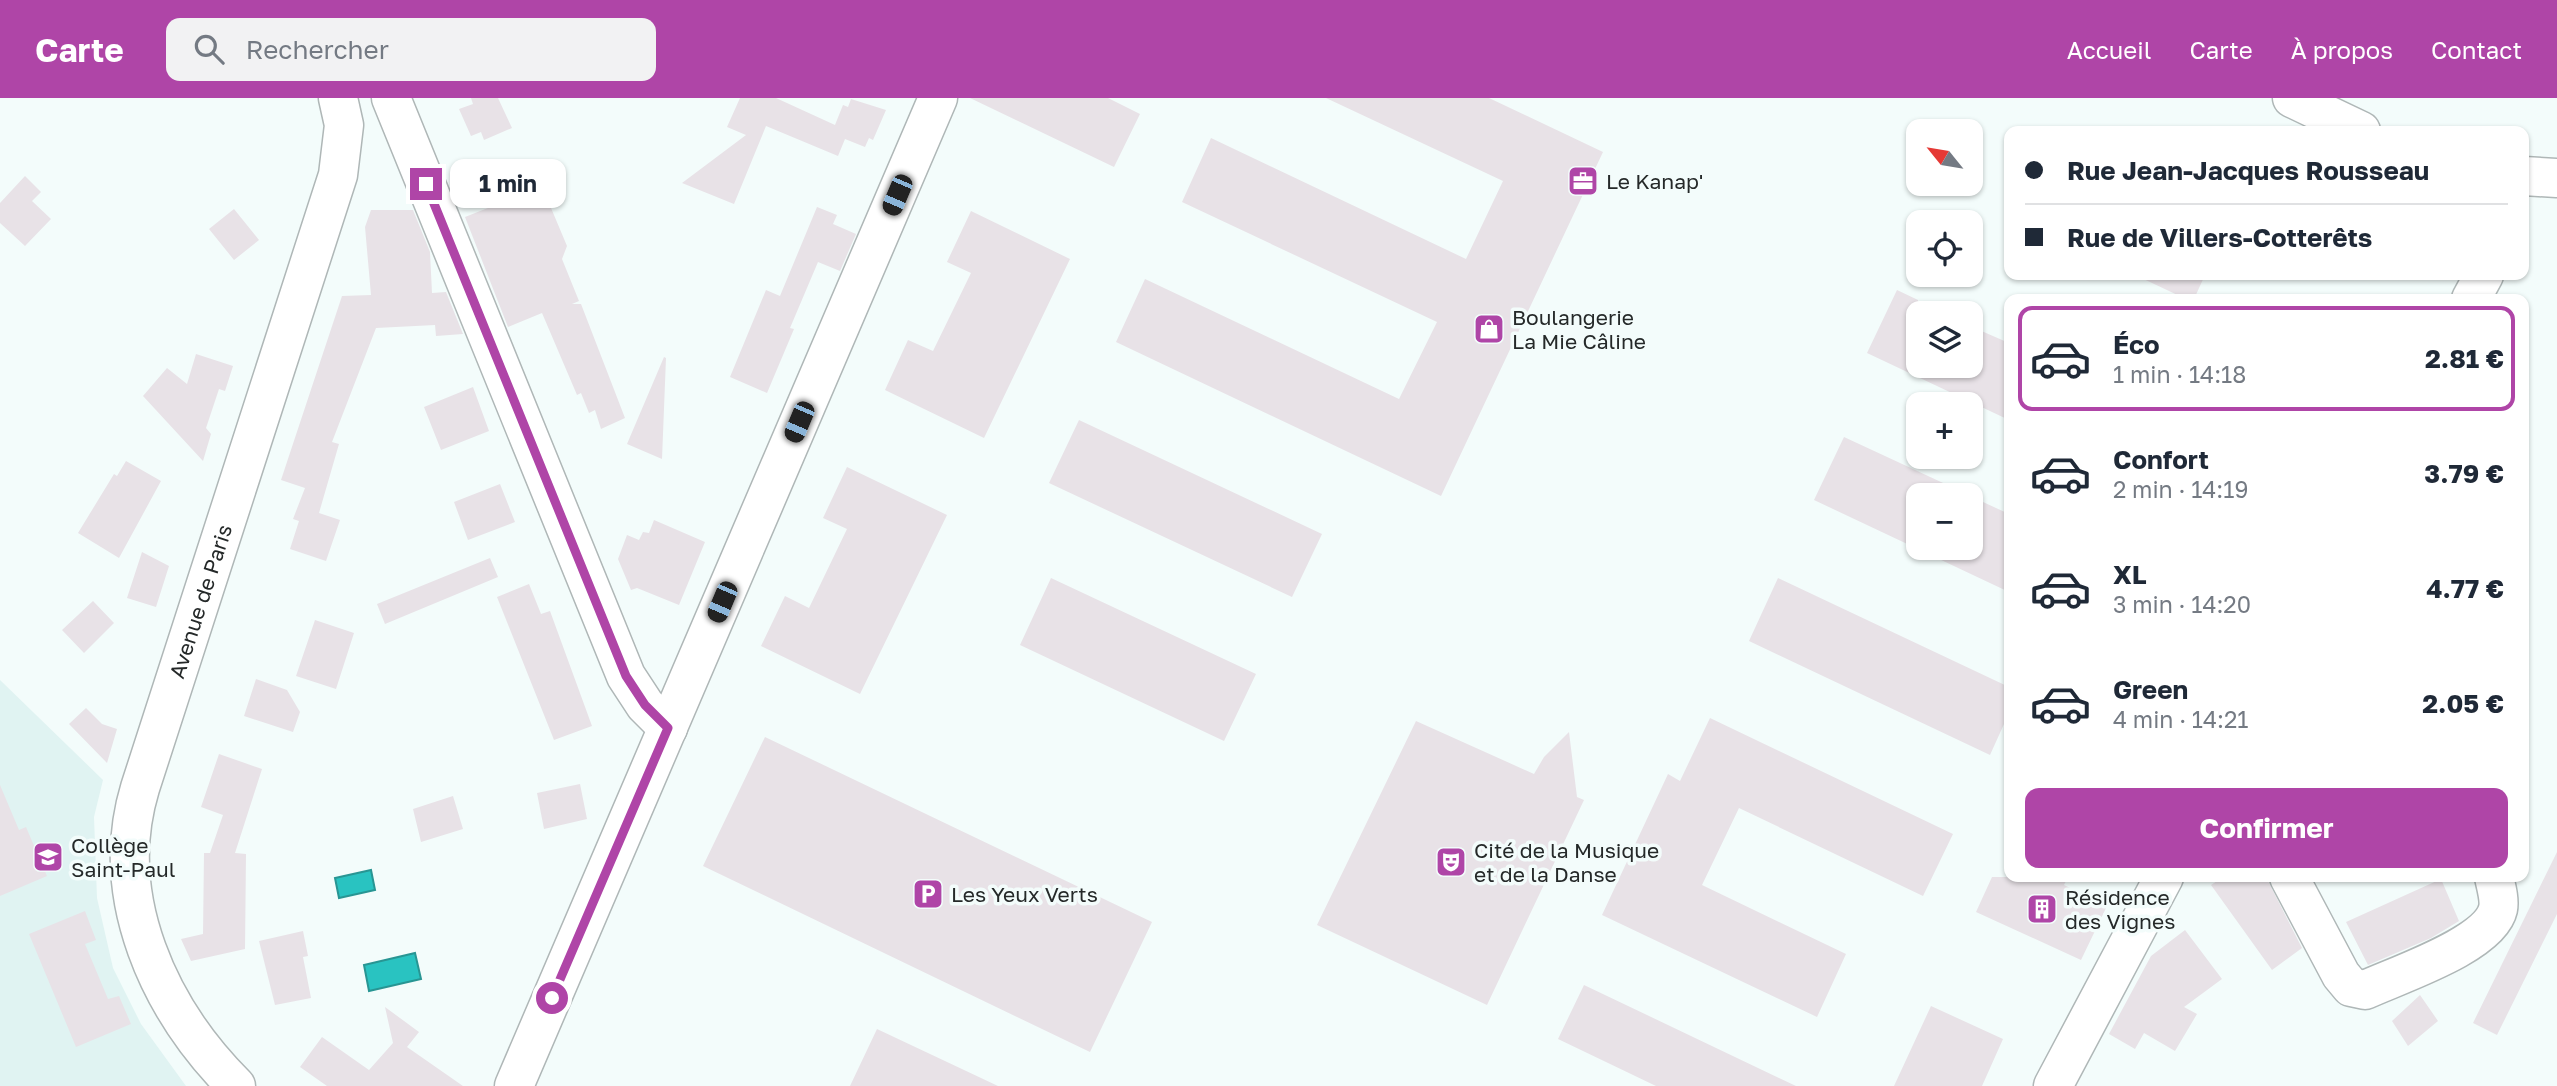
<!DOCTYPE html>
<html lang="fr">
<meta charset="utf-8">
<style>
body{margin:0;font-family:"Golos Text",sans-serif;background:#f2f2f3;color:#1f2937;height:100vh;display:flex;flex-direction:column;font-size:26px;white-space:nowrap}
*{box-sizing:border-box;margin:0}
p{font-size:23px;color:#747a83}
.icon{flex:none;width:38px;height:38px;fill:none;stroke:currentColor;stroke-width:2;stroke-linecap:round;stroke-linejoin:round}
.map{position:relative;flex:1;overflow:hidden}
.details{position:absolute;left:2004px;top:196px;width:525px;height:588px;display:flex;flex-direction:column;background:#fff;border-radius:14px;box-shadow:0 2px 5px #0004}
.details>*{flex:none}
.banner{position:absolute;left:2004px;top:28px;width:525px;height:154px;border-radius:14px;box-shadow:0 2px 5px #0004;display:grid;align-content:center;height:154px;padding:0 21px;background:#fff}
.needle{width:46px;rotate:300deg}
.tools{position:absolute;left:1906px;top:21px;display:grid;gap:14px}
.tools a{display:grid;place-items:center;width:77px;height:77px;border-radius:14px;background:#fff;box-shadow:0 2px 5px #0004;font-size:35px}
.end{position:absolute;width:32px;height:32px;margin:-16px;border:9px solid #af45a7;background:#fff;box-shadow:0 0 0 4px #fff}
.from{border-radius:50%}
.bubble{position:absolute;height:49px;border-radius:14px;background:#fff;box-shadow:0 2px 5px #0004;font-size:23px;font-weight:700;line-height:49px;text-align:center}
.car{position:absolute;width:21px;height:42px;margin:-21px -10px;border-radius:9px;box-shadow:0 0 5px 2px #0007;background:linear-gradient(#222 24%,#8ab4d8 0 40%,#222 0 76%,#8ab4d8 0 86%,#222 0)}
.banner b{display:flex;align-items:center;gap:24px;height:66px;font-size:26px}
.banner b+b{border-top:2px solid #e0e1e3}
.banner i{width:18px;height:18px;background:#1f2937}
ul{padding:12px 0 0;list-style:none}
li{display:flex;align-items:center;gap:21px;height:105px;margin:0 14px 10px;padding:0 7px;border:4px solid transparent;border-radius:14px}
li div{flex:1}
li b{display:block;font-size:26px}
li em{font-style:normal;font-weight:700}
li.on{border-color:#af45a7}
li>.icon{width:63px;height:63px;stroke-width:1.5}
.button{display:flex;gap:14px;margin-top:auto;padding:14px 21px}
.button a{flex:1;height:80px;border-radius:14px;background:#af45a7;color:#fff;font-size:28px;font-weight:700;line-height:80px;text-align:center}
header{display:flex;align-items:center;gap:42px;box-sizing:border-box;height:98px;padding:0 35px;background:#af45a7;color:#fff}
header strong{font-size:33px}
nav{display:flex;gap:38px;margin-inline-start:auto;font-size:24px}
.search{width:490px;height:63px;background:#f2f2f3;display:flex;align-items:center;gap:18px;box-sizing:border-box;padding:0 24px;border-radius:14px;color:#747a83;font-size:26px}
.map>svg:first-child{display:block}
.built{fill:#e0f3f2}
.water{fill:#29c3c1;stroke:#289593;stroke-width:2}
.building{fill:#e8e2e7}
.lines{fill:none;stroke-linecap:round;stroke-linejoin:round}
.minor-casing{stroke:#afb7b7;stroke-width:41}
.minor{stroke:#fff;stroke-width:38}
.route{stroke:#af45a7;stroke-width:9}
.labels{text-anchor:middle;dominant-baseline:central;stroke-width:7;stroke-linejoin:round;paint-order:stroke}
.poi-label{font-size:21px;fill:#252929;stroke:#f3fcfb;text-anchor:start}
.street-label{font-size:21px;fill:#252929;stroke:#f3fcfb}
</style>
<header>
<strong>Carte</strong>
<div class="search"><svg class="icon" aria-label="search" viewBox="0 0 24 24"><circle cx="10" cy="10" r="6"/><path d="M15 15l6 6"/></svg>Rechercher</div>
<nav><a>Accueil</a><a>Carte</a><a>À propos</a><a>Contact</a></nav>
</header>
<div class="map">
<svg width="2557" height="988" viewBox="0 0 2557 988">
<rect width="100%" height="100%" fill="#f3fcfb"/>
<path class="built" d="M0,582L103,682L94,719L97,800L113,870L141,926L186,988H0Z"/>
<path class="water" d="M371,772L375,792L339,800L335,780Z
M415,855L421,881L369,893L364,867Z"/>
<path class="building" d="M471,0H498L512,30L484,42L481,34L471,38L459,11L473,6Z
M740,0H776L835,27L843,7L848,9L851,1L886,12L873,42L869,40L865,49L845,41L838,58L766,28L734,106L682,85L746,37L727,29Z
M970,0H1108L1140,16L1114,69Z
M1326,0H1489L1603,54L1441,398L1116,244L1145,181L1399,301L1437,224L1182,104L1211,40L1466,161L1503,83Z
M521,76L532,104L546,98L567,148L562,161L579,203L572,206H581L625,320L601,331L595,312L589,315L581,295L577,297L542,215L508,229L465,119L498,106L491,89Z
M25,78L41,94L32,103L51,121L25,148L0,125V105Z
M817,109L837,117L833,126L856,136L840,173L818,164L790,230L794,231L767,295L730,279L766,192L780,198Z
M234,111L259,142L234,162L209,131Z
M371,112H413L430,154L432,195L446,194L463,236L436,238L435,227L376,230L332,344L339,346L319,415L340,422L326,463L290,451L299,423L293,421L305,390L281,382L342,198L371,197L365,129Z
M971,113L1070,161L984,340L885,292L908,242L933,253L971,175L947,164Z
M2135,177H2205L2194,201H2186Z
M1897,192L1918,202V268H1970V228L2009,245V322L1867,255Z
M196,256L233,268L225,293L219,291L206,330L211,336L203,363L143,298L167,270L187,286Z
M664,259L666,260L662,361L627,346Z
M473,289L489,333L441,352L424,309Z
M1079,322L1322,436L1292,499L1049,385Z
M1844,339L1969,397H1918V450H1970V398L2009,416V494L1814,402Z
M126,363L161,383L119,460L78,435L114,376L117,378Z
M847,369L947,417L860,596L761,548L785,498L809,510L847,431L823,420Z
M500,386L515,424L468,442L454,404Z
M654,422L705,444L679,507L637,490L631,492L618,461L627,437L639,442L643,434L649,435Z
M142,454L169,468L156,509L127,500Z
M490,460L498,479L385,526L377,506Z
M1051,480L1256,576L1224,643L1020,547Z
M1778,480L2009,589V615L1990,657L1749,543Z
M529,486L541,516L550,513L592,628L554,642L497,499Z
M93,503L114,525L84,555L62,532Z
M315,522L354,535L336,591L296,578Z
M256,581L287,592L300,614L293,634L244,618Z
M86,610L102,626L117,631L107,665L69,626Z
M1710,620L1953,736L1923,798L1739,710L1702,787L1846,856L1817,919L1602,817L1668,676L1680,683Z
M1416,623L1534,676L1544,659L1569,634L1577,699L1584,702L1487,907L1317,827Z
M765,639L1152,824L1090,954L703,768Z
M219,656L262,671L235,755L246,756L245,851L191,863L181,841L203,836L204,755H210L223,717L201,709Z
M580,686L587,721L544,731L537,695Z
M0,687L19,732L26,729L47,778L0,798Z
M453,698L463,731L421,744L413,711Z
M2557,754V816L2497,937L2473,925Z
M1992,779H2068L2064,787L2107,808L2081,862L1976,814Z
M2223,779H2266L2302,850L2272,872L2211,787Z
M2441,781L2459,823L2431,840L2368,867L2346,824Z
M85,813L96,842L85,846L108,901L119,898L131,926L76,949L29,836Z
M2185,832L2222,881L2184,909L2197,916L2175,953L2144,935L2135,951L2109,936L2151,858Z
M303,833L308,858L303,859L311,900L275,907L259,843Z
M1584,887L1796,988H1656L1558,941Z
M2420,897L2438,923L2408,948L2392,923Z
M1931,908L2003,941L1982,988H1894Z
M385,909L419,934L407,949L463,988H327L300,969L322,939L369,972L393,945Z
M877,931L998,988H850Z"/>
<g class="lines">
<g class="minor-casing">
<g id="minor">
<path d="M391,0L626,578L645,607L668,630"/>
<path d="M2292,0L2361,33"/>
<path d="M2524,78L2557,80"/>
<path d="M2471,201L2484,177"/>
<path d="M2289,779L2341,877L2351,889L2365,892C2397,877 2490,847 2498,811C2500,802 2496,788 2494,779"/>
<path id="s1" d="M236,988C159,911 107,799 140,690L338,77L344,27L338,0"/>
<path d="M514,988L938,0"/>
<path d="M2053,988L2164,779"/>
</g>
</g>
<use href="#minor" class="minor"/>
</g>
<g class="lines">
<path class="route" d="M426,86L626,578L645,607L668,630L552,900"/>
</g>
<defs>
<g id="office-square" transform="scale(1.575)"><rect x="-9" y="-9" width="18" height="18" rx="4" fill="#af45a7" stroke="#f3fcfb"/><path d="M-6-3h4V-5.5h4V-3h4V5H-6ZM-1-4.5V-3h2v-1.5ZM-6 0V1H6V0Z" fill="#fff"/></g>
<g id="shop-square" transform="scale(1.575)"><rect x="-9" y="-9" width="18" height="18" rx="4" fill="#af45a7" stroke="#f3fcfb"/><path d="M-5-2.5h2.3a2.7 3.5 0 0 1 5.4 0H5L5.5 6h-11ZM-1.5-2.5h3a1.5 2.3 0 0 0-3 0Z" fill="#fff"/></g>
<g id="school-square" transform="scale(1.575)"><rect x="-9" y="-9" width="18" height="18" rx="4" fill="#af45a7" stroke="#f3fcfb"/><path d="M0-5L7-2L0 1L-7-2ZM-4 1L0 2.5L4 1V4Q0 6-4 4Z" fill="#fff"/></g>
<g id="theatre-square" transform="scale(1.575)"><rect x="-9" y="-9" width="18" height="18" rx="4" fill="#af45a7" stroke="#f3fcfb"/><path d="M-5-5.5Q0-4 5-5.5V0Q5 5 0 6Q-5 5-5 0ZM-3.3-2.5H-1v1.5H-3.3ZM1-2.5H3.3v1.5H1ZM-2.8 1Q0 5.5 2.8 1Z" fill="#fff"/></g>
<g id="parking-square" transform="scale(1.575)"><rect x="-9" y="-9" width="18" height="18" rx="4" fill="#af45a7" stroke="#f3fcfb"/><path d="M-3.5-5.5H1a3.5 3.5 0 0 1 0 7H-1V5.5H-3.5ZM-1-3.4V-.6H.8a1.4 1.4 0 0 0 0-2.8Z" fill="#fff"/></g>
<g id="building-square" transform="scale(1.575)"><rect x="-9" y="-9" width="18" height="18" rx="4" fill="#af45a7" stroke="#f3fcfb"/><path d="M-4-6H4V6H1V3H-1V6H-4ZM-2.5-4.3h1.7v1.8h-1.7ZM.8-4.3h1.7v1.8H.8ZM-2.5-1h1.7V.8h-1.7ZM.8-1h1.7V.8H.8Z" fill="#fff"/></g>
</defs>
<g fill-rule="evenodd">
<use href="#office-square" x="1583" y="83"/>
<use href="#shop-square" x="1489" y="231"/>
<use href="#school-square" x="48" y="759"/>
<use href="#theatre-square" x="1451" y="764"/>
<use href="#parking-square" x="928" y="796"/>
<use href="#building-square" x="2042" y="811"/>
</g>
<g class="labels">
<g class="poi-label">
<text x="1606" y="83">Le Kanap'</text>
<text x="1512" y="219">Boulangerie<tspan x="1512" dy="24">La Mie Câline</tspan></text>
<text x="71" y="747">Collège<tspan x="71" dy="24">Saint-Paul</tspan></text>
<text x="1474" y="752">Cité de la Musique<tspan x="1474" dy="24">et de la Danse</tspan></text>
<text x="951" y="796">Les Yeux Verts</text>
<text x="2065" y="799">Résidence<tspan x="2065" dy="24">des Vignes</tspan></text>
</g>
<g class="street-label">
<text stroke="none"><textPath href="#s1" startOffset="525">Avenue de Paris</textPath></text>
</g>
</g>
</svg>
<div class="tools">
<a><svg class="needle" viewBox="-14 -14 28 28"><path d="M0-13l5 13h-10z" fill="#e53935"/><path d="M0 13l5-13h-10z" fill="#747a83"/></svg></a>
<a><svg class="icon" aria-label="locate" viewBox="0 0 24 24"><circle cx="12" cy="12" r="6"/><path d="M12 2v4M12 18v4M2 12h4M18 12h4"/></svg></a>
<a><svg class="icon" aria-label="layers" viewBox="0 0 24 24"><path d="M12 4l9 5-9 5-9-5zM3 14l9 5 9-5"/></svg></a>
<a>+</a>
<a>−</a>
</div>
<i class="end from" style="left:552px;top:900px"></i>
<i class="end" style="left:426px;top:86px"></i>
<div class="bubble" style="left:450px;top:61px;width:116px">1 min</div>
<i class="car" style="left:897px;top:97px;rotate:203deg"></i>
<i class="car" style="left:799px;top:324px;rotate:203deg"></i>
<i class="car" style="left:722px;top:504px;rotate:203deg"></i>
<div class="banner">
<b><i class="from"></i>Rue Jean-Jacques Rousseau</b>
<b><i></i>Rue de Villers-Cotterêts</b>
</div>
<section class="details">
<ul>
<li class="on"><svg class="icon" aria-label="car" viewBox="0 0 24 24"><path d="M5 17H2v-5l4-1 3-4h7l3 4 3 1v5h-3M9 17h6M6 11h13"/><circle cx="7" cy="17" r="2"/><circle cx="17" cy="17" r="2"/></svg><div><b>Éco</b><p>1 min · 14:18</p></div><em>2.81 €</em></li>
<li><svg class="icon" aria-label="car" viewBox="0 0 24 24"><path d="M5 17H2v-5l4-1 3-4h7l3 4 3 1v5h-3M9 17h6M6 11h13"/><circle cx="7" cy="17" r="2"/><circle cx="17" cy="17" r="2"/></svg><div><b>Confort</b><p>2 min · 14:19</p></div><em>3.79 €</em></li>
<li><svg class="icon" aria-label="car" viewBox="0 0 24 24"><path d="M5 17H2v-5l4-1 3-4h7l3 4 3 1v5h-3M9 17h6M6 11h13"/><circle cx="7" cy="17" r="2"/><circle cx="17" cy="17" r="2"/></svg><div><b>XL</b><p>3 min · 14:20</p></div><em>4.77 €</em></li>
<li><svg class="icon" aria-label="car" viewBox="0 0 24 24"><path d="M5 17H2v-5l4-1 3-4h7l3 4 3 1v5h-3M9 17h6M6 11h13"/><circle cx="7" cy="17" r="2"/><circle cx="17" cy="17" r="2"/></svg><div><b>Green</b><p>4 min · 14:21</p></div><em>2.05 €</em></li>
</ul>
<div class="button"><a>Confirmer</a></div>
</section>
</div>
